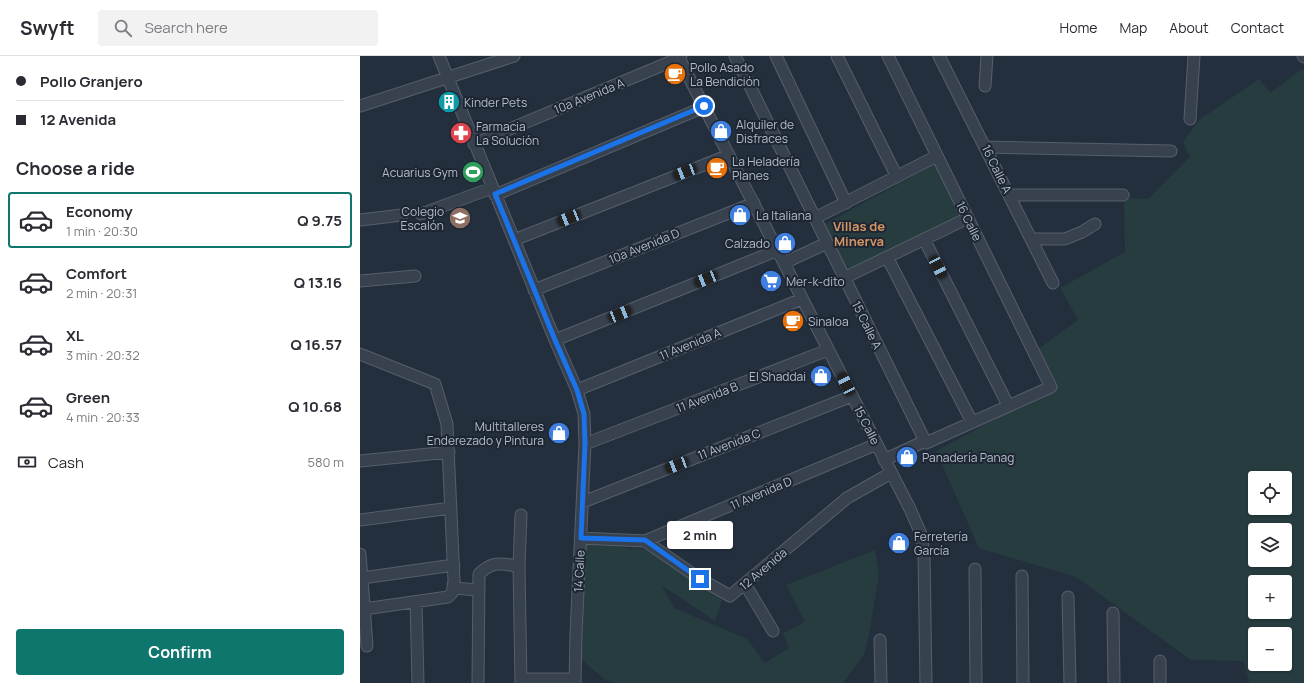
<!DOCTYPE html>
<meta charset="utf-8">
<style>
body{margin:0;font-family:Manrope,sans-serif;background:#f2f2f3;color:#2b2b33;height:100vh;display:flex;flex-direction:column;font-size:15px;white-space:nowrap}
*{box-sizing:border-box;margin:0}
p{font-size:13px;color:#7c7c81}
.icon{flex:none;width:22px;height:22px;fill:none;stroke:currentColor;stroke-width:2;stroke-linecap:round;stroke-linejoin:round}
.map{position:relative;flex:1;overflow:hidden}
.sheet{display:flex;flex-direction:column;background:#fff;width:360px}
.sheet>*{flex:none}
.top-card{display:grid;align-content:center;height:88px;padding:0 16px;background:#fff}
.fabs{position:absolute;left:888px;top:415px;display:grid;gap:8px}
.fabs a{display:grid;place-items:center;width:44px;height:44px;border-radius:4px;background:#fff;box-shadow:0 1px 3px #0004;font-size:20px}
.end{position:absolute;width:18px;height:18px;margin:-9px;border:5px solid #1a73e8;background:#fff;box-shadow:0 0 0 2px #fff}
.from{border-radius:50%}
.bubble{position:absolute;height:28px;border-radius:4px;background:#fff;box-shadow:0 1px 3px #0004;font-size:13px;font-weight:700;line-height:28px;text-align:center}
.car{position:absolute;width:12px;height:24px;margin:-12px -6px;border-radius:5px;box-shadow:0 0 3px 1px #0007;background:linear-gradient(#222 24%,#8ab4d8 0 40%,#222 0 76%,#8ab4d8 0 86%,#222 0)}
.top-card b{display:flex;align-items:center;gap:14px;height:38px;font-size:15px}
.top-card b+b{border-top:1px solid #e1e1e2}
.top-card i{width:10px;height:10px;background:#2b2b33}
ul{padding:0;list-style:none}
li{display:flex;align-items:center;gap:12px;height:56px;margin:0 8px 6px;padding:0 8px;border:2px solid transparent;border-radius:4px}
li div{flex:1}
li b{display:block;font-size:15px}
li em{font-style:normal;font-weight:700}
li.on{border-color:#0f766e}
li>.icon{width:36px;height:36px;stroke-width:1.5}
h2{padding:0 16px;font-size:18px;line-height:48px}
.pay{display:flex;align-items:center;gap:10px;height:44px;padding:0 16px;font-size:15px}
.pay p{margin-inline-start:auto}
.button{display:flex;gap:8px;margin-top:auto;padding:8px 16px}
.button a{flex:1;height:46px;border-radius:4px;background:#0f766e;color:#fff;font-size:16px;font-weight:700;line-height:46px;text-align:center}
header{display:flex;align-items:center;gap:24px;box-sizing:border-box;height:56px;padding:0 20px;background:#fff;border-bottom:1px solid #e1e1e2}
header strong{font-size:19px}
nav{display:flex;gap:22px;margin-inline-start:auto;font-size:14px}
.search{width:280px;height:36px;background:#f2f2f3;display:flex;align-items:center;gap:10px;box-sizing:border-box;padding:0 14px;border-radius:4px;color:#7c7c81;font-size:15px}
main{display:flex;flex:1;min-height:0}
.map>svg:first-child{display:block}
.green{fill:#263c3f;fill-rule:evenodd}
.lines{fill:none;stroke-linecap:round;stroke-linejoin:round}
.minor-casing{stroke:#565f6c;stroke-width:13}
.minor{stroke:#38414e;stroke-width:11}
.route{stroke:#1a73e8;stroke-width:5}
.labels{text-anchor:middle;dominant-baseline:central;stroke-width:4;stroke-linejoin:round;paint-order:stroke}
.poi-label{font-size:12px;fill:#b4bcc9;stroke:#1d2633;text-anchor:start}
.street-label{font-size:12px;fill:#b4bcc9;stroke:#1d2633}
.neighbourhood-label{font-size:13px;font-weight:bold;fill:#d59563;stroke:#1d2633}
</style>
<header>
<strong>Swyft</strong>
<div class="search"><svg class="icon" aria-label="search" viewBox="0 0 24 24"><circle cx="10" cy="10" r="6"/><path d="M15 15l6 6"/></svg>Search here</div>
<nav><a>Home</a><a>Map</a><a>About</a><a>Contact</a></nav>
</header>
<main>
<section class="sheet">
<div class="top-card">
<b><i class="from"></i>Pollo Granjero</b>
<b><i></i>12 Avenida</b>
</div>
<h2>Choose a ride</h2>
<ul>
<li class="on"><svg class="icon" aria-label="car" viewBox="0 0 24 24"><path d="M5 17H2v-5l4-1 3-4h7l3 4 3 1v5h-3M9 17h6M6 11h13"/><circle cx="7" cy="17" r="2"/><circle cx="17" cy="17" r="2"/></svg><div><b>Economy</b><p>1 min · 20:30</p></div><em>Q 9.75</em></li>
<li><svg class="icon" aria-label="car" viewBox="0 0 24 24"><path d="M5 17H2v-5l4-1 3-4h7l3 4 3 1v5h-3M9 17h6M6 11h13"/><circle cx="7" cy="17" r="2"/><circle cx="17" cy="17" r="2"/></svg><div><b>Comfort</b><p>2 min · 20:31</p></div><em>Q 13.16</em></li>
<li><svg class="icon" aria-label="car" viewBox="0 0 24 24"><path d="M5 17H2v-5l4-1 3-4h7l3 4 3 1v5h-3M9 17h6M6 11h13"/><circle cx="7" cy="17" r="2"/><circle cx="17" cy="17" r="2"/></svg><div><b>XL</b><p>3 min · 20:32</p></div><em>Q 16.57</em></li>
<li><svg class="icon" aria-label="car" viewBox="0 0 24 24"><path d="M5 17H2v-5l4-1 3-4h7l3 4 3 1v5h-3M9 17h6M6 11h13"/><circle cx="7" cy="17" r="2"/><circle cx="17" cy="17" r="2"/></svg><div><b>Green</b><p>4 min · 20:33</p></div><em>Q 10.68</em></li>
</ul>
<div class="pay"><svg class="icon" aria-label="cash" viewBox="0 0 24 24"><path d="M3 7h18v10H3z"/><circle cx="12" cy="12" r="2"/></svg>Cash<p>580 m</p></div>
<div class="button"><a>Confirm</a></div>
</section>
<div class="map">
<svg width="944" height="627" viewBox="0 0 944 627">
<rect width="100%" height="100%" fill="#242f3e"/>
<path class="green" d="M942,13L944,15V627H889L884,605L831,604L716,521L619,492L576,395L693,332L673,297L718,264L700,232L765,196L764,142L788,143L830,101L823,86L839,64L899,23L910,37ZM895,422H925V452H895ZM895,474H925V504H895ZM895,526H925V556H895ZM895,578H925V608H895Z
M575,108L603,161L488,219L463,169Z
M234,483L273,494L272,491L290,495L362,544L355,565L301,529L303,532L314,552L387,583L405,607L429,592L423,577L445,566L426,529L515,494L519,517L510,574L504,599L483,627H255L245,624L217,599L223,488Z"/>
<g class="lines">
<g class="minor-casing">
<path id="minor" d="M79,0L195,284L217,334L224,358L225,388L216,577L215,627
M318,0L550,453L561,478L564,498L566,627
M375,0L566,387L691,331L528,0
M416,0L486,147
M477,0L537,121
M579,0L693,227
M943,0L944,1
M625,30L627,0
M0,50L154,0
M830,63L834,0
M114,88L310,6L321,0
M626,91L811,95
M135,139L344,51
M649,139H763
M61,158L132,132
M455,162L577,100
M0,164L42,159
M564,183L648,349
M671,183H705L722,176L735,168
M154,184L369,99
M527,201L612,366
M424,207L467,187
M484,222L608,162
M0,225L55,220
M174,234L394,147
M195,284L418,194
M0,298L75,328L87,368L94,525L92,537L88,541L4,553
M217,334L442,243
M225,388L468,294
M524,404L565,385
M0,405L89,396
M223,446L492,340
M0,464L91,452
M221,482L285,485L340,523L370,540L487,442L531,417
M285,485L517,388
M0,498L7,590
M615,513L616,627
M662,520L663,627
M2,522L94,509
M385,528L413,575
M94,532L118,534
M708,541L710,627
M56,546L58,627
M753,557L754,627
M520,584L521,627
M800,605V627
M161,623H215
M118,627L119,518C134,504 140,508 159,510
M161,627L159,510L161,459"/>
</g>
<use href="#minor" class="minor"/>
</g>
<g class="lines">
<path class="route" d="M340,523L285,484L221,482L225,388L224,358L217,334L195,284L135,138L344,50"/>
</g>
<defs>
<g id="cafe-disc" transform="scale(1.15)"><circle r="9.5" fill="#e8710a" stroke="#1d2633"/><path d="M-5.5-4.5H6V0H3Q3 3.5 0 3.5H-2.5Q-5.5 3.5-5.5 0ZM3-3.2v2h1.7v-2ZM-6 4.5H4V6H-6Z" fill="#fff"/></g>
<g id="building-disc" transform="scale(1.15)"><circle r="9.5" fill="#0f9aa8" stroke="#1d2633"/><path d="M-4-6H4V6H1V3H-1V6H-4ZM-2.5-4.3h1.7v1.8h-1.7ZM.8-4.3h1.7v1.8H.8ZM-2.5-1h1.7V.8h-1.7ZM.8-1h1.7V.8H.8Z" fill="#fff"/></g>
<g id="shop-disc" transform="scale(1.15)"><circle r="9.5" fill="#3f7fe0" stroke="#1d2633"/><path d="M-5-2.5h2.3a2.7 3.5 0 0 1 5.4 0H5L5.5 6h-11ZM-1.5-2.5h3a1.5 2.3 0 0 0-3 0Z" fill="#fff"/></g>
<g id="pharmacy-disc" transform="scale(1.15)"><circle r="9.5" fill="#e0444e" stroke="#1d2633"/><path d="M-2-6h4v4h4v4h-4v4h-4v-4h-4v-4h4Z" fill="#fff"/></g>
<g id="stadium-disc" transform="scale(1.15)"><circle r="9.5" fill="#2e9e5b" stroke="#1d2633"/><path d="M0-5a6.5 5 0 1 0 0 10a6.5 5 0 1 0 0-10ZM-3.5-1.8h7v3.6h-7Z" fill="#fff"/></g>
<g id="school-disc" transform="scale(1.15)"><circle r="9.5" fill="#8d6e63" stroke="#1d2633"/><path d="M0-5L7-2L0 1L-7-2ZM-4 1L0 2.5L4 1V4Q0 6-4 4Z" fill="#fff"/></g>
<g id="supermarket-disc" transform="scale(1.15)"><circle r="9.5" fill="#3f7fe0" stroke="#1d2633"/><path d="M-6-5.5h2.5l.6 2H6L4.5 2H-2.5L-4.4-4H-6ZM-1.5 3.2a1.3 1.3 0 1 0 .1 0ZM3 3.2a1.3 1.3 0 1 0 .1 0Z" fill="#fff"/></g>
</defs>
<g fill-rule="evenodd">
<use href="#cafe-disc" x="315" y="18"/>
<use href="#building-disc" x="89" y="46"/>
<use href="#shop-disc" x="361" y="75"/>
<use href="#pharmacy-disc" x="101" y="77"/>
<use href="#cafe-disc" x="357" y="112"/>
<use href="#stadium-disc" x="113" y="116"/>
<use href="#shop-disc" x="380" y="159"/>
<use href="#school-disc" x="100" y="162"/>
<use href="#shop-disc" x="425" y="187"/>
<use href="#supermarket-disc" x="411" y="225"/>
<use href="#cafe-disc" x="433" y="265"/>
<use href="#shop-disc" x="461" y="320"/>
<use href="#shop-disc" x="199" y="377"/>
<use href="#shop-disc" x="547" y="401"/>
<use href="#shop-disc" x="539" y="487"/>
</g>
<g class="labels">
<g class="poi-label">
<text x="330" y="11">Pollo Asado<tspan x="330" dy="14">La Bendición</tspan></text>
<text x="104" y="46">Kinder Pets</text>
<text x="376" y="68">Alquiler de<tspan x="376" dy="14">Disfraces</tspan></text>
<text x="116" y="70">Farmacia<tspan x="116" dy="14">La Solución</tspan></text>
<text x="372" y="105">La Heladería<tspan x="372" dy="14">Planes</tspan></text>
<text x="98" y="116" text-anchor="end">Acuarius Gym</text>
<text x="84" y="155" text-anchor="end">Colegio<tspan x="84" dy="14">Escalón</tspan></text>
<text x="396" y="159">La Italiana</text>
<text x="410" y="187" text-anchor="end">Calzado</text>
<text x="426" y="225">Mer-k-dito</text>
<text x="448" y="265">Sinaloa</text>
<text x="446" y="320" text-anchor="end">El Shaddai</text>
<text x="184" y="370" text-anchor="end">Multitalleres<tspan x="184" dy="14">Enderezado y Pintura</tspan></text>
<text x="562" y="401">Panadería Panag</text>
<text x="554" y="480">Ferretería<tspan x="554" dy="14">García</tspan></text>
</g>
<g class="street-label">
<text transform="translate(229 40) rotate(-22)">10a Avenida A</text>
<text transform="translate(637 113) rotate(64)">16 Calle A</text>
<text transform="translate(609 165) rotate(64)">16 Calle</text>
<text transform="translate(284 190) rotate(-22)">10a Avenida D</text>
<text transform="translate(507 269) rotate(64)">15 Calle A</text>
<text transform="translate(330 288) rotate(-22)">11 Avenida A</text>
<text transform="translate(347 341) rotate(-21)">11 Avenida B</text>
<text transform="translate(507 369) rotate(63)">15 Calle</text>
<text transform="translate(369 388) rotate(-21)">11 Avenida C</text>
<text transform="translate(401 437) rotate(-23)">11 Avenida D</text>
<text transform="translate(403 513) rotate(-40)">12 Avenida</text>
<text transform="translate(219 515) rotate(-87)">14 Calle</text>
</g>
<g class="neighbourhood-label">
<text x="499" y="170">Villas de<tspan x="499" dy="15">Minerva</tspan></text>
</g>
</g>
</svg>
<div class="fabs">
<a><svg class="icon" aria-label="locate" viewBox="0 0 24 24"><circle cx="12" cy="12" r="6"/><path d="M12 2v4M12 18v4M2 12h4M18 12h4"/></svg></a>
<a><svg class="icon" aria-label="layers" viewBox="0 0 24 24"><path d="M12 4l9 5-9 5-9-5zM3 14l9 5 9-5"/></svg></a>
<a>+</a>
<a>−</a>
</div>
<i class="end from" style="left:344px;top:50px"></i>
<i class="end" style="left:340px;top:523px"></i>
<div class="bubble" style="left:307px;top:465px;width:66px">2 min</div>
<i class="car" style="left:325px;top:116px;rotate:249deg"></i>
<i class="car" style="left:209px;top:162px;rotate:248deg"></i>
<i class="car" style="left:578px;top:211px;rotate:153deg"></i>
<i class="car" style="left:346px;top:223px;rotate:248deg"></i>
<i class="car" style="left:260px;top:258px;rotate:68deg"></i>
<i class="car" style="left:486px;top:328px;rotate:333deg"></i>
<i class="car" style="left:317px;top:409px;rotate:249deg"></i>
</div>
</main>
